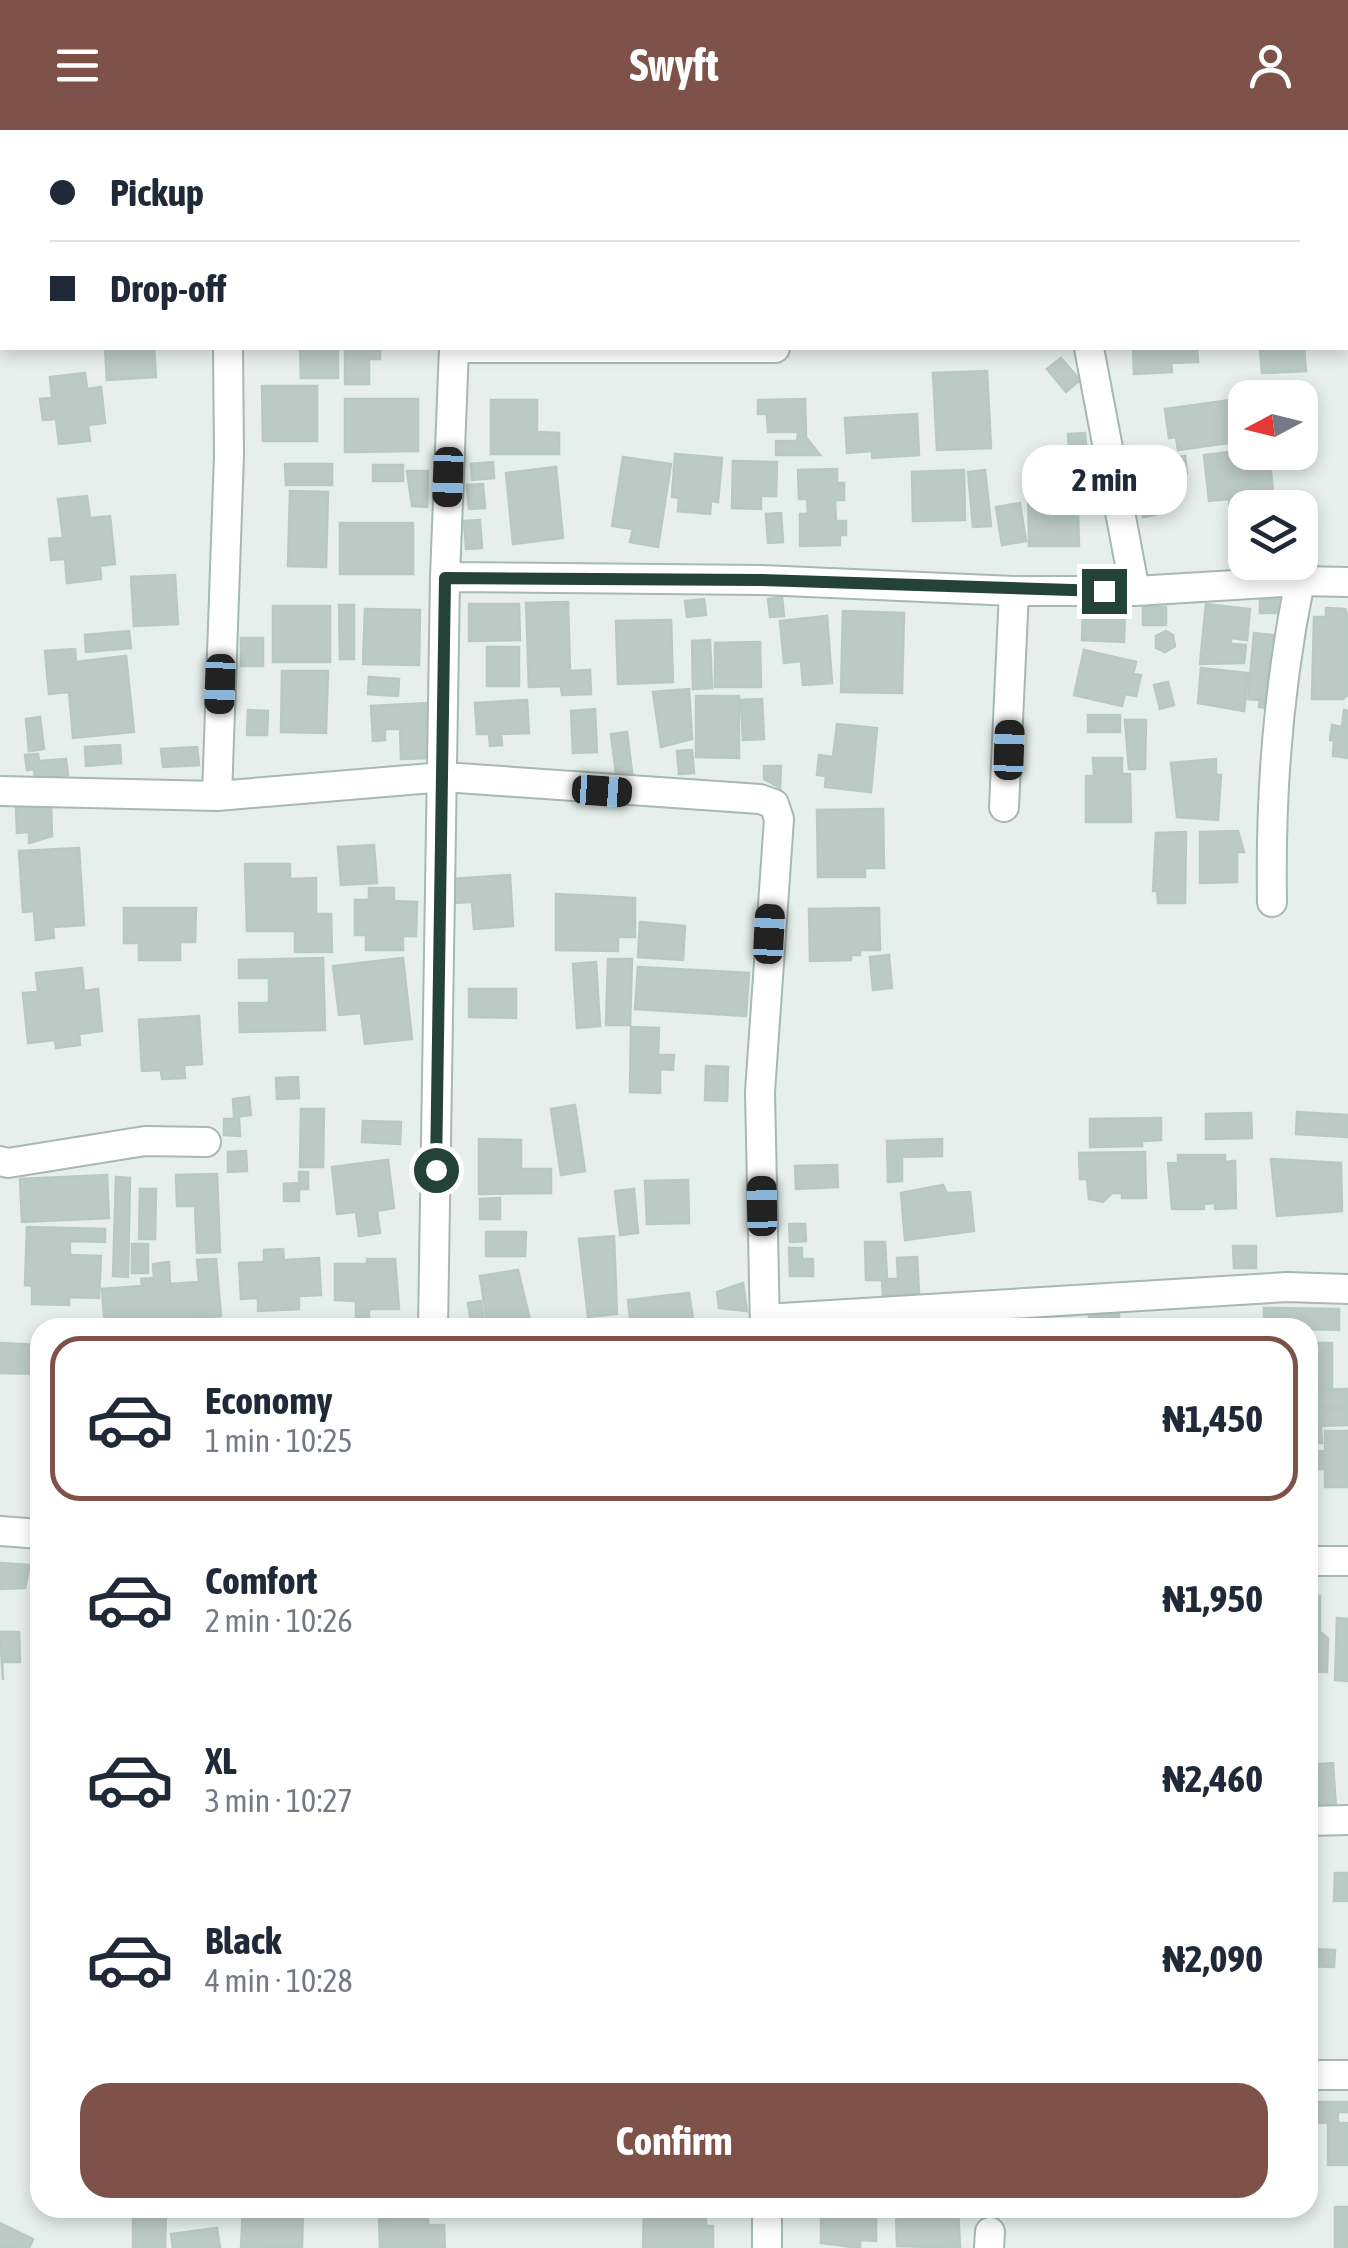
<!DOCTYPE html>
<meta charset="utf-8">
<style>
body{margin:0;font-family:"Asap Condensed",sans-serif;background:#f6f6f7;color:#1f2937;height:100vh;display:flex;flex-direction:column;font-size:38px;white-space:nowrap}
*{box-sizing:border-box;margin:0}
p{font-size:32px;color:#747a83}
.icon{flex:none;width:55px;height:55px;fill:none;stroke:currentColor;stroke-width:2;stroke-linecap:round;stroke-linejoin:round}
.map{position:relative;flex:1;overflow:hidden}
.sheet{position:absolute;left:30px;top:1188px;width:1288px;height:900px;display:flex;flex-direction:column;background:#fff;border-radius:30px;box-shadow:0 5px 15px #0003}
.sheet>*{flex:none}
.hud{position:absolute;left:0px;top:0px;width:1350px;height:220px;box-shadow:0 5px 15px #0003;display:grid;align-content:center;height:220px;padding:0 50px;background:#fff}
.needle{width:65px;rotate:263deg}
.buttons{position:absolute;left:1228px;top:250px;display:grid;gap:20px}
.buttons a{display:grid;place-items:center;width:90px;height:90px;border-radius:20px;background:#fff;box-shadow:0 5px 15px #0003;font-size:50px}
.end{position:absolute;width:45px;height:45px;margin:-22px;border:12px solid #24423a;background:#fff;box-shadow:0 0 0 5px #fff}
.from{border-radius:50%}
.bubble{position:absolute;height:70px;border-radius:30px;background:#fff;box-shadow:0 5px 15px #0003;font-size:32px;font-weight:700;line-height:70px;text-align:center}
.car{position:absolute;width:30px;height:60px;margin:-30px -15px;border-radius:12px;box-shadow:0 0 8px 2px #0007;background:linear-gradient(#222 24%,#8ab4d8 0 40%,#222 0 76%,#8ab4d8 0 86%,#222 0)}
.hud b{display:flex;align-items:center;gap:35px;height:95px;font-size:38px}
.hud b+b{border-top:2px solid #e0e1e3}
.hud i{width:25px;height:25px;background:#1f2937}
ul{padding:18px 0 0;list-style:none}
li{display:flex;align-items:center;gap:30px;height:165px;margin:0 20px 15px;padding:0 30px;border:5px solid transparent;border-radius:30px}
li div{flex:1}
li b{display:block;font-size:38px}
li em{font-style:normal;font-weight:700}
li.current{border-color:#7f5249}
li>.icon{width:90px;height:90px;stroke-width:1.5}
.action{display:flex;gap:20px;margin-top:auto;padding:20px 50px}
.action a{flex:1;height:115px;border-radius:30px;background:#7f5249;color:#fff;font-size:40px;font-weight:700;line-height:115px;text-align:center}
header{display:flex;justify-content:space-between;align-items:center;height:130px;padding:0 50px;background:#7f5249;color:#fff;font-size:45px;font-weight:700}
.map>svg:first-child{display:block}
.building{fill:#bbcac4;stroke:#b8c9c2;stroke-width:2.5}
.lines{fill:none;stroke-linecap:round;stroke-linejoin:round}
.minor-casing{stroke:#a8b8b2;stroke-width:32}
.minor{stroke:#fff;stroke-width:28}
.route{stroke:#24423a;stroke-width:12}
</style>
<header><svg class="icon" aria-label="menu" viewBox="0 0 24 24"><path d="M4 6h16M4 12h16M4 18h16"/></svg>Swyft<svg class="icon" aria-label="person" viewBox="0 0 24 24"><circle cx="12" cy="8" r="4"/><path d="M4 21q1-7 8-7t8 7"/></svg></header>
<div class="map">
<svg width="1348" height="2118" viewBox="0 0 1348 2118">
<rect width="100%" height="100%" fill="#e6efeb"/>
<path class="building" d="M105,218H154L156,247L107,250Z
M300,218H338V248H301Z
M345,218H380V229H369V254H345Z
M1133,218H1197L1198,232L1171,233L1172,242L1134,244Z
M1260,218H1304L1306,241L1262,243Z
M1061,228L1080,250L1066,262L1047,239Z
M987,241L991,318L937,320L933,243Z
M85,243L87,259L101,257L105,293L88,295L90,311L59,314L56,289L43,290L40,269L52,268L50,247Z
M262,256H317V311H263Z
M345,269H418V321L345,322Z
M805,269L806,307L820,325H776V311H797L798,302H768L767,284H758V270Z
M491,270H537V302L559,303V324H491Z
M1231,270L1236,312L1178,320L1176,307L1169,308L1165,279Z
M917,284L919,325L872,328V321L847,323L845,288Z
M1085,303L1087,327L1070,329L1068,304Z
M1245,320L1269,322L1273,362L1250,365L1251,375L1230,378L1229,369L1209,371L1204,325Z
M675,324L722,328L718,372L711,371L710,384L678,381L679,368L672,367Z
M1185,326L1187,344L1156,348L1154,331Z
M623,327L671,334L658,417L630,412L633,399L612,396Z
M733,331L777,332L776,366H761V379L732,378Z
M493,332L494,348L472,350L471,334Z
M285,334H332V355H286Z
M373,335H403V351H373Z
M556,337L563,408L513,414L506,343Z
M837,339V353H844V370H835L836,391H846V405H840V415L800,416V384H808L807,369H799L798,340Z
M964,340L965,390L913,391L912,342Z
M985,340L991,396L973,397L968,342Z
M407,341H428L427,377L412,376Z
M1077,347L1079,416H1029L1028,348Z
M483,354L485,378L469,379L467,355Z
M290,361L328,362L326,437L288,436Z
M1155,364L1159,384L1143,387L1139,367Z
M87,366L90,388L110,386L115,434L100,436L101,449L67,453L65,429L51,430L49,409L63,408L58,369Z
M1020,373L1026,411L1002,415L996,377Z
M781,383L783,412L768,413L766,384Z
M480,390L482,418L466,419L464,391Z
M340,393H413V444H340Z
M175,445L178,494L134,496L131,447Z
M782,467L784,486L770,487L768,469Z
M704,469L706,485L687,487L685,471Z
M1260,469H1279V483H1260Z
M568,472L570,541L590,540L591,564L562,565L561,556L529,557L526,473Z
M469,474H519L520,510L469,511Z
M1206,474L1250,479L1247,510L1231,508V514L1246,515L1244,533L1200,534Z
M339,475H354V529H340Z
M273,476H330V532H273Z
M1143,477H1166V495H1143Z
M1083,478L1125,480L1124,512L1082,510Z
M1326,478L1345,479L1348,487V565L1343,569H1312L1314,487H1326Z
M365,479L420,480L419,535L363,534Z
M843,481L904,483L902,563L841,562Z
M827,486L832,553L803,555L801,531L784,533L780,491Z
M671,490L673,552L618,554L616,491Z
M129,501L131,518L86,522L85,505Z
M1166,501L1173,505L1175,516L1165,522L1156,518V506Z
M1254,503L1273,505L1267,578L1259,577L1260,570L1248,569Z
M241,508H263V536H241Z
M710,510L712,558L693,559L692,511Z
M760,512L761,557H715V513Z
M487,517H519V556H487Z
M75,519L76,532L126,526L134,602L73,608L69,562L49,564L45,521Z
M1084,520L1136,532L1133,544L1141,545L1136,566L1125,564L1122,576L1074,565Z
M1201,538L1248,543L1244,581L1198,573Z
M282,541H328L326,603L281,602Z
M369,547L399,549L398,566L368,564Z
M1168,552L1174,575L1160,579L1154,555Z
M689,559L692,609L661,617L653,562Z
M696,566H739V628L696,627Z
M762,569L764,609L743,610L741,570Z
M527,570L529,603L501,604L502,615L490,616L489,604H477L475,573Z
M429,573L431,628L401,629L400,599H385V610L373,611L371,576Z
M595,579L597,622L573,623L571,581Z
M248,580L268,581L267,605H247Z
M1344,580L1348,581V628L1333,626L1334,611L1330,610L1332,595L1342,597Z
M1088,585H1120V602H1088Z
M40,587L44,619L29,621L26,589Z
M1125,590H1146L1145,639H1129Z
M837,594L877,598L871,662L825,657L826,646L817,645L819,625L833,627Z
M627,602L633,650L617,652L611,604Z
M120,615L121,633L86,636L85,617Z
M197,617L199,635L163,637L161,619Z
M692,620L694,643L679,644L677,621Z
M38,624L39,631L66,629L68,645L35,648L34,639L27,640L25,625Z
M1093,628H1122V644H1130L1131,692H1086V646H1094Z
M1216,629V645H1221L1218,690L1177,687L1171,633Z
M764,636H781L780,658L764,649Z
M51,676L52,706L29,713V702L17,703L16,677Z
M883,679L884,738H865V747H818L817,680Z
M1238,701L1244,722H1237V752L1200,753V702Z
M1186,702L1185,773H1158L1157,761H1153L1156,703Z
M374,715L377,753L341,755L338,717Z
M79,718L84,795L53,797L54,808L36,810L34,781L23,782L19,721Z
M245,734H290V749L316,748V784H331L332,822H295V801H247Z
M510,745L513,796L474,799L472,772L454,773L452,749Z
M369,758H394V771L417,772L416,806H403V820H366V805H355V770H369Z
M556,764L635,768V807H618V821L556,820Z
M124,778H196L195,812H180V830H139V813H124Z
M879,778L880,820H860V825H851V830L810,831L809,779Z
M640,792L685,796L683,830L638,827Z
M889,825L892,858L873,860L870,827Z
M323,828L325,900L240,902L239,873H269V848H239V830Z
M403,828L412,909L365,914L361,883L339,885L333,836Z
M608,829H632L630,895H606Z
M596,832L600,896L577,898L573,834Z
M638,837L749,843L746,886L635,879Z
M82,838L84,861L98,859L102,901L79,904L80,915L56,918L55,910L28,913L23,863L38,862L36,843Z
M469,859H516V888L469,887Z
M199,886L202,934L184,935L185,948L162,949L161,940L142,941L139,890Z
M631,897L659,898L658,925H674L673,940L660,939V963L630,962Z
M706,936L728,937L727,971L705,970Z
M298,947L299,968L277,969L276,948Z
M249,967L251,985L234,987L233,969Z
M575,975L585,1041L561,1045L551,979Z
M301,979H324L323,1037H300Z
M1297,982L1348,985V1007L1296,1004Z
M1251,983L1252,1008L1206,1009V984Z
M1161,988V1010L1142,1011V1016L1090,1017V989Z
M224,989H239L240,1006L224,1005Z
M363,991L401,992L400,1014L362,1012Z
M479,1009L521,1010V1039H551V1063L479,1064Z
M942,1009V1026L902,1027V1051L888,1052L887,1011Z
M246,1021L247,1041L228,1042V1022Z
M1145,1022L1146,1068H1122V1063H1112L1103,1072L1089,1069L1087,1049H1080L1079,1023Z
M1178,1025H1225V1032L1235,1031L1236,1078L1215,1079V1073L1204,1074V1079H1172L1168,1033H1178Z
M1271,1029L1341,1033L1342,1081L1277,1086Z
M388,1030L394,1078L377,1081L380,1103L359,1106L356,1082L337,1084L332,1037Z
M837,1035L838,1057L796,1059L795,1036Z
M299,1042H308V1059H299V1071H284V1054L299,1053Z
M217,1044L220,1122L197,1123L195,1076H177L176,1045Z
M107,1045L109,1088L22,1092L20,1049Z
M116,1047L130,1048L128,1147L113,1146Z
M688,1050L689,1093L647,1094L645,1051Z
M943,1055L947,1063L970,1062L974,1101L905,1110L901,1063Z
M140,1059H156L155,1109H139Z
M634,1059L638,1103L620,1105L615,1061Z
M500,1068V1089H480V1069Z
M789,1094H805L806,1111L790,1112Z
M27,1097L105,1099V1112L70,1111V1125L101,1126L99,1168L69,1167V1175L32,1174V1156L25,1155Z
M486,1102H526L525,1126H486Z
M614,1106L617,1184L588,1187L579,1109Z
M865,1112H885L887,1149H898L897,1128L917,1127L919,1163L883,1165L882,1150H866Z
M132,1114H148V1143H132Z
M1233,1116H1256V1138H1234Z
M789,1118H802V1129H813V1146H790Z
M283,1119L284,1130L319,1128L321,1165L299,1166V1179L258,1181V1168L241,1169L239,1133L264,1132V1120Z
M216,1129L221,1186L156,1191V1198H105L102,1159L142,1156L141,1149L154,1148L153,1134L169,1132L170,1154L199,1152L197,1130Z
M367,1129H395L399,1179H369V1189H356V1171L335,1170V1134H367Z
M518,1140L532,1198H488L480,1146Z
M743,1153L747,1181L719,1178L717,1162Z
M689,1163L694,1196L631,1198L628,1170Z
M481,1171L485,1198H472L468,1173Z
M1264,1178L1339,1179V1200L1264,1198Z
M1089,1183H1119V1198H1089Z
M1313,1205V1213H1332V1258H1309L1308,1269V1206Z
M0,1213L40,1215V1244L0,1243Z
M1348,1259V1277H1315V1260Z
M1348,1279V1295L1321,1296L1322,1313H1308V1280Z
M1325,1301H1348V1357H1325V1339H1313V1322L1325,1321Z
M0,1433L30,1435L25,1458L0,1459Z
M1308,1465L1320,1466V1502L1328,1508L1327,1542L1308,1541Z
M1337,1488L1348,1489V1551L1335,1550Z
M0,1502H19L20,1532H2L3,1550Z
M1333,1633L1336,1678L1308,1679V1635Z
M1335,1743H1348V1771H1334Z
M1308,1819L1335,1820L1334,1837L1308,1836Z
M1318,1972H1348L1347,1982H1338V1992L1318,1993Z
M1328,1993H1348V2035H1328Z
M1335,2077H1348V2118H1335Z
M133,2078H166L165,2118H133Z
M243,2078H303L302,2117L241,2118Z
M395,2078H428V2095H444L445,2118H380L379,2089L395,2088Z
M644,2078H706V2096H713V2118H643Z
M821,2078H876V2111L860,2110V2118L821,2113Z
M896,2078H958L960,2118L897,2116Z
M0,2093L33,2109L29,2118L0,2117Z
M217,2098L220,2118H173L171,2104Z"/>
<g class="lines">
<g class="minor-casing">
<path id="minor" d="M692,0V2
M1054,0L1055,2
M1336,0L1337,2
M229,2V0
M458,2V0
M1348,171V179
M454,218H775
M1089,218L1135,461
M445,447L761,450L1014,461H1135L1300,451L1348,452
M0,661L217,666L444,647L760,669L774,674L779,689L760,962L765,1198
M217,666L229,325L228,218
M1004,677L1014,461
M1272,772C1270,662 1278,558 1300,451
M0,1031L8,1033L145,1011L206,1012
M765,1189L1287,1157L1348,1159
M433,1198L445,447L454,218
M0,1401L40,1404
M1308,1431H1348
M1308,1691L1348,1690
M1308,1945H1348
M767,2078V2118
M989,2118L990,2102"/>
</g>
<use href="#minor" class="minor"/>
</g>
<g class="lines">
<path class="route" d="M436,1040L445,448L761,450L1104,461"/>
</g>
</svg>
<div class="buttons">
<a><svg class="needle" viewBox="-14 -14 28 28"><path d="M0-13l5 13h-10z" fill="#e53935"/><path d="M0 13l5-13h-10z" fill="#747a83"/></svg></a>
<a><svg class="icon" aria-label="layers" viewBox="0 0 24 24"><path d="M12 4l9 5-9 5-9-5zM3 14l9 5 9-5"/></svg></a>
</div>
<i class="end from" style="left:436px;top:1040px"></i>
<i class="end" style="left:1104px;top:461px"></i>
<div class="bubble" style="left:1022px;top:315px;width:165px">2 min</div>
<i class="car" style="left:448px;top:347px;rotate:182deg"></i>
<i class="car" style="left:220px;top:554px;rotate:182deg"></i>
<i class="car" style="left:1009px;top:620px;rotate:2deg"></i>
<i class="car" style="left:602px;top:661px;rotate:94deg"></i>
<i class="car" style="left:769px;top:804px;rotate:3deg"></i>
<i class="car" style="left:762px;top:1076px;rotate:359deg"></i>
<div class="hud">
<b><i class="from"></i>Pickup</b>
<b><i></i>Drop-off</b>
</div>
<section class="sheet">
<ul>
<li class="current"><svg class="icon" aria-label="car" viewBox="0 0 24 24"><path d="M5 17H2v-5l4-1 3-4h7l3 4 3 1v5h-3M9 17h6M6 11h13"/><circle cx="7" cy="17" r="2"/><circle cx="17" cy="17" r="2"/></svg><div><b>Economy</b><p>1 min · 10:25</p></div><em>₦1,450</em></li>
<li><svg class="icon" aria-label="car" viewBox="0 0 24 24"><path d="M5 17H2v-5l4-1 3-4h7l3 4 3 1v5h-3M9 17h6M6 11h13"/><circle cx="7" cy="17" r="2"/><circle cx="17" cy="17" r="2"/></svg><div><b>Comfort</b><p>2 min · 10:26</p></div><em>₦1,950</em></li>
<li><svg class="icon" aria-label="car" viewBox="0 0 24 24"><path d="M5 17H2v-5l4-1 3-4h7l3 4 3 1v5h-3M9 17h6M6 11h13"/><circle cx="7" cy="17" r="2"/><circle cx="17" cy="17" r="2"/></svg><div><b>XL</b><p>3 min · 10:27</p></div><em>₦2,460</em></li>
<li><svg class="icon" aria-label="car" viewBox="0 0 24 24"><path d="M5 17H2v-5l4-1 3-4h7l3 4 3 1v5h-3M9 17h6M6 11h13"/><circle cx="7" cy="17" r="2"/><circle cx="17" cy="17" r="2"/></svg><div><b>Black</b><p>4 min · 10:28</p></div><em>₦2,090</em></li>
</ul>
<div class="action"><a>Confirm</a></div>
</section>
</div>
